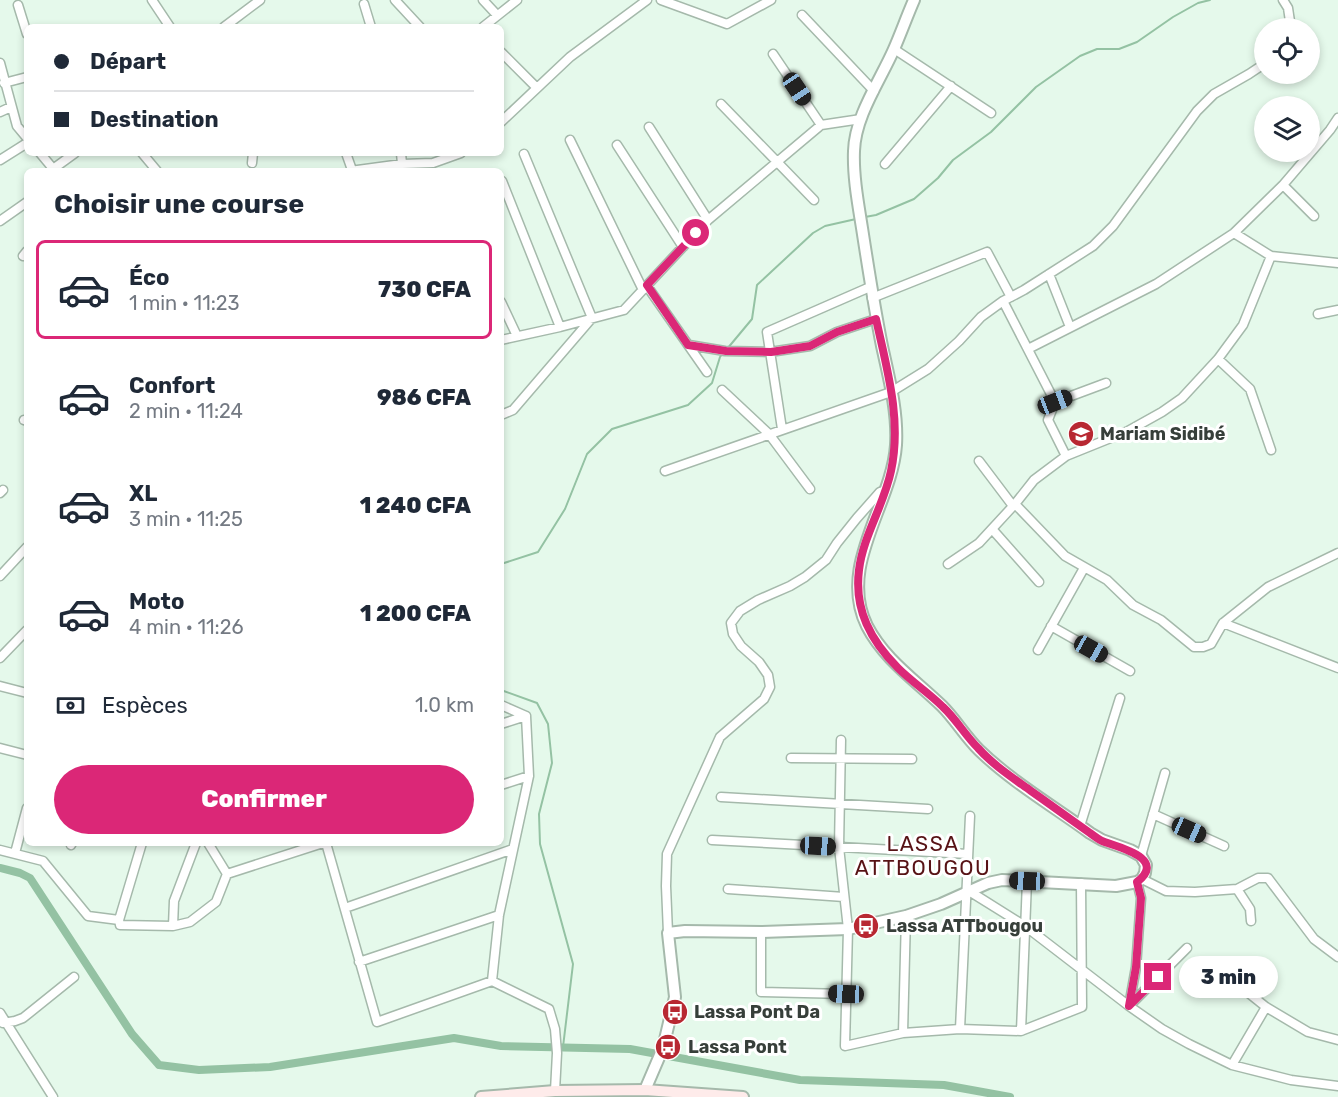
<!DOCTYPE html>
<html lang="fr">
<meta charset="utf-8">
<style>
body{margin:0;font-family:Rubik,sans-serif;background:#f2f2f3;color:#1f2937;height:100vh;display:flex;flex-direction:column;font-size:22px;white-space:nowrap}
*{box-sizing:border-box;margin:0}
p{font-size:20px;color:#747a83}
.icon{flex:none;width:33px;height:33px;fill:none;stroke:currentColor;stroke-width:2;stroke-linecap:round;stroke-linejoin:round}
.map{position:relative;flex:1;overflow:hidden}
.details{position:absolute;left:24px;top:168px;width:480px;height:678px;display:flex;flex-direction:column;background:#fff;border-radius:9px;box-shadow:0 3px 9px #0003}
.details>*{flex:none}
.guide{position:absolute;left:24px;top:24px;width:480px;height:132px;border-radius:9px;box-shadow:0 3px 9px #0003;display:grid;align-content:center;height:132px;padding:0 30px;background:#fff}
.tools{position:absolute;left:1254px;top:18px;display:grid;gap:12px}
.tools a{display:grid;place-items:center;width:66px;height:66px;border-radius:50%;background:#fff;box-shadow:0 3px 9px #0003;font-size:30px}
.end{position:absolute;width:27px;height:27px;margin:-14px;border:8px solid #db2777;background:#fff;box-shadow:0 0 0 3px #fff}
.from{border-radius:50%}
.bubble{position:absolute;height:42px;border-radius:21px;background:#fff;box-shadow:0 3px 9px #0003;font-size:20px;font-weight:800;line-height:42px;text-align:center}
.car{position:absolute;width:18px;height:36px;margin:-18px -9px;border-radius:8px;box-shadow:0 0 4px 2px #0007;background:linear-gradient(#222 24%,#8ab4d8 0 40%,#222 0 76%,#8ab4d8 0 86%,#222 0)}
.guide b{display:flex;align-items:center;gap:21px;height:57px;font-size:22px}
.guide b+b{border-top:2px solid #e0e1e3}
.guide i{width:15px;height:15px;background:#1f2937}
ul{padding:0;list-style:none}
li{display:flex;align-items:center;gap:18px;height:99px;margin:0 12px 9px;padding:0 18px;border:3px solid transparent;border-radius:9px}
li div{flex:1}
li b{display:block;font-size:22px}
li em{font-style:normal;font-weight:800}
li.on{border-color:#db2777}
li>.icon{width:54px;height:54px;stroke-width:1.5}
h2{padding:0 30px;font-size:27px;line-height:72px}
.pay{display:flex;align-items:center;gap:15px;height:66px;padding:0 30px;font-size:22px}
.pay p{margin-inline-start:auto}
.action{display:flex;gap:12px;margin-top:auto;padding:12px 30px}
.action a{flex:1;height:69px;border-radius:36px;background:#db2777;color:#fff;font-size:24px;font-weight:800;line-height:69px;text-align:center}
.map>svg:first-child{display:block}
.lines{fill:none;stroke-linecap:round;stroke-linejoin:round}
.stream{stroke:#94c2a3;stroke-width:2}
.canal{stroke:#94c2a3;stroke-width:8}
.minor-casing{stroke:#a5b9ab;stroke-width:11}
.tertiary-casing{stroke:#a5b9ab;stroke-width:14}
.secondary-casing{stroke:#a5b9ab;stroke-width:14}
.minor{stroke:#fff;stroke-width:8}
.tertiary{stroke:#fff;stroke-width:10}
.secondary{stroke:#feebea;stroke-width:10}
.route{stroke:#db2777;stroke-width:8}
.labels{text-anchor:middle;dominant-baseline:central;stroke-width:6;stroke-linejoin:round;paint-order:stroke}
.poi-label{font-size:18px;font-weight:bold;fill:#373f3a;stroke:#fff;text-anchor:start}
.quarter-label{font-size:21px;letter-spacing:1.5px;fill:#571215;stroke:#fff}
</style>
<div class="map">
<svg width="1338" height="1097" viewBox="0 0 1338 1097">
<rect width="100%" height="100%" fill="#e5f9eb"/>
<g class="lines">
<path class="stream" d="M865,217L876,215L914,199L938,178L953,160L991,132L1036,87L1080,56L1097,49H1119L1137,42L1173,17L1198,3L1210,0
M727,349L752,319L757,285L813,233L825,226L856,219
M501,564L538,552L565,509L587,454L612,429L688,405L712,383L720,357L723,353
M501,690L537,703L548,724L552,763L539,814L540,844L573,964L563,1047"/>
<path class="canal" d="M0,868L20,873L30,878L132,1034L159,1065L199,1070L270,1067L454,1038L501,1046L630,1049L800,1080L944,1085L1010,1097"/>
<g class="minor-casing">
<path id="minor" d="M152,0L170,27
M395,0L420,27
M483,0L497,15
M661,0L727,24L771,0
M1283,0L1288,8L1291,28
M364,4L371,27
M18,5L27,34
M802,15L874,91
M224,27L260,0
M483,27L517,0
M894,49L991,113
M501,52L537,88
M773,54L821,125
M0,63L17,126L27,138
M4,83L27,77
M721,104L814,200
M0,112L11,107
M501,122L570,57L647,0
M649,127L708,220
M570,140L643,290
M617,145L683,247
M40,153L55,171
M142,153L157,171
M346,153L352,170
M401,153L402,164
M0,160L27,143
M252,163L253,153
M885,164L951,86
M53,169L75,153
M350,171L402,164L433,163L461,153
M502,181L560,327
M1283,185L1314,216
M0,221L27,202
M1234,233L1271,256L1338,263
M23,256L27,251
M1049,274L1070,327
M647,286L707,372
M872,298L987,252L1011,297
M1003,301L1055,402L1048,420L1066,456
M501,302L517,336
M1318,314L1338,310
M501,340L560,327L624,310L708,220L821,125L861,119
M689,345L725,351L770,352L810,346L837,332L876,319
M1028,349L1156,284L1234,233L1283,185L1330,130L1338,118
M1218,359L1250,389L1271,450
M722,390L769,434L810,489
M1055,402L1106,383
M501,415L513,410L592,318L524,154
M24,420L27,421
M782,429L767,332L870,287
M979,461L1013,506
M665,471L891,392L928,369L959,341L981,317L1003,301L1024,290L1093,246L1113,226L1197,111L1214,94L1249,74L1264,64
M0,493L3,490
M1015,504L1065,556L1107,580L1133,605L1161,620L1194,647H1203L1211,644L1223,623L1268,587L1338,553
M992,529L1039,582
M948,564L979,543L1015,504L1034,480L1066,456L1128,431L1162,412L1182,398L1218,359L1243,325L1271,256
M0,576L27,547
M1223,623L1338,668
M1051,626L1130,671
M1038,650L1084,568
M0,658L27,630
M0,686L27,693
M501,705L526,716
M501,724L526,716
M841,740L839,847L848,929L845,1046L903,1033L960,1029L1021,1031L1082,1007L1081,883
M0,748L27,755
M791,758L912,759
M501,785L529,776
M721,797L928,809
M1153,814L1224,846
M1080,826L1120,698
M712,840L968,854
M142,843L119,920L120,925L173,926L190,922L216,902L227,874
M208,843L227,874
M326,843L377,1022L492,981L549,1009L555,1029L557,1053L555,1091
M71,845L72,843
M0,850L43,861L88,916L119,920
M15,853L27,808
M1141,856L1165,773
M227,874L323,843
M1142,879L1166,891L1195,892L1237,889L1250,909L1251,921
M1137,882L1141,898L1136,967L1129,1006L1187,948
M728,889L844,897
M1237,889L1258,878H1268L1314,939L1338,957
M969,891L1025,926L1129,1006L1162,1029L1189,1044L1232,1065L1291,1080L1338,1086
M345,908L513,849
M173,926L174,901L196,843
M761,932V992L846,994
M668,933L666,886L667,854L720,737L764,699L770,687L768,675L759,662L741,646L733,634L731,623L740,611L758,600L790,586L805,577L826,560L837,543L857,518L880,492L886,490
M359,962L499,915
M1216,967L1266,1007L1308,1032L1338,1040
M492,981L499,915L529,776L526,716
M0,1013L53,1097
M3,1023L15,1021L23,1018L74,977
M960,1029L970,816
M1021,1031L1027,881
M903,1033L906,916
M1232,1065L1266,1007"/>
</g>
<g class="tertiary-casing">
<path id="tertiary" d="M645,1090L663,1048L675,997L668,933L685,931L761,932L848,929L906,916L941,904L988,883L1002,880L1116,886L1137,882L1142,879L1145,873L1146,865L1141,856L1130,850L1102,840L1090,833C1053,806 1012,782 979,750C965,736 955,719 942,706C915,680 884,659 867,626C837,565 892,505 896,445C898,412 889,378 882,346C874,306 868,267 862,228C858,203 853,176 854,151C855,116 880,81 894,49C901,33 907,16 914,0"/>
</g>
<g class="secondary-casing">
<path id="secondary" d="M481,1097L555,1091L645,1090L743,1097"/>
</g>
<use href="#minor" class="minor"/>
<use href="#tertiary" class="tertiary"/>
<use href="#secondary" class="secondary"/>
</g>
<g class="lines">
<path class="route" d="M696,233L647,285L688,345L726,351L771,352L810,346L837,332L876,319C887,369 902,420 891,471C884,505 863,536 859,570C854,610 871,641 898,668C912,682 929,693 943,707C956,719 965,735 978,748C993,765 1013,778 1031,791C1051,805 1070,819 1090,833C1094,836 1098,839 1102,841C1117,847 1168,858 1137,882L1141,898L1136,967L1129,1006L1158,977"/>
</g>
<defs>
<g id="school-disc" transform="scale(1.35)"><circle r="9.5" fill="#b82832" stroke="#fff"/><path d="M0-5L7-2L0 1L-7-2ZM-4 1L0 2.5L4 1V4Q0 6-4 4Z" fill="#fff"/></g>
<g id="bus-disc" transform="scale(1.35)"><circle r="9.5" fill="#b82832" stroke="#fff"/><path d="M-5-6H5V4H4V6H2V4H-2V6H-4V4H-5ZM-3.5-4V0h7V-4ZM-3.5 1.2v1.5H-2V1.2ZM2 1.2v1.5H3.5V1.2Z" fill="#fff"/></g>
</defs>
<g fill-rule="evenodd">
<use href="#school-disc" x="1081" y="434"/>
<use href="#bus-disc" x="866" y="926"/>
<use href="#bus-disc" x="675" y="1012"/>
<use href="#bus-disc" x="668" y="1047"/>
</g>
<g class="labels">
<g class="poi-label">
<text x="1100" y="434">Mariam Sidibé</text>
<text x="886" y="926">Lassa ATTbougou</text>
<text x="694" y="1012">Lassa Pont Da</text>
<text x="688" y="1047">Lassa Pont</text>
</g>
<g class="quarter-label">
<text x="923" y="843">LASSA<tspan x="923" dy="24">ATTBOUGOU</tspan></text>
</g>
</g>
</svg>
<div class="tools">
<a><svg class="icon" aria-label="locate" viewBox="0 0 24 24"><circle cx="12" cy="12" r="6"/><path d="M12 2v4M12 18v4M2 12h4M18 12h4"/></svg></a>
<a><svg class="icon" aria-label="layers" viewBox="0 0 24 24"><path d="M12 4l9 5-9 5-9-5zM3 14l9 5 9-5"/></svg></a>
</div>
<i class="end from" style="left:696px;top:233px"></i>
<i class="end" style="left:1158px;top:977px"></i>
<div class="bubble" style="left:1179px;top:956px;width:99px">3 min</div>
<i class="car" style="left:797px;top:89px;rotate:146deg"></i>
<i class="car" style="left:1055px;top:402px;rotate:69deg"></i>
<i class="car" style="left:1091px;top:649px;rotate:119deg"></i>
<i class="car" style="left:1189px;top:830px;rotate:114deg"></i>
<i class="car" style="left:818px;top:846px;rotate:93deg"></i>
<i class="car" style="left:1027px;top:881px;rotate:272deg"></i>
<i class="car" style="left:846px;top:994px;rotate:272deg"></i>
<div class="guide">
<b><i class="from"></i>Départ</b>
<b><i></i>Destination</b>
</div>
<section class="details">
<h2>Choisir une course</h2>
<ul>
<li class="on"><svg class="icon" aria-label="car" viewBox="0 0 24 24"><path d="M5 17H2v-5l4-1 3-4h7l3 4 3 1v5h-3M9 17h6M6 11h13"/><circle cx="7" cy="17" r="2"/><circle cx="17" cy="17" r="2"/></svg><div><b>Éco</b><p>1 min · 11:23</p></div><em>730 CFA</em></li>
<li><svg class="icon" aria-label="car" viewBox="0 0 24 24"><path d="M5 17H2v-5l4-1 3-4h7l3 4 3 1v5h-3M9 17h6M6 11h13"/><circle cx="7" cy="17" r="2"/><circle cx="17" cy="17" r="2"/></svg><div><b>Confort</b><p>2 min · 11:24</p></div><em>986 CFA</em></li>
<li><svg class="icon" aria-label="car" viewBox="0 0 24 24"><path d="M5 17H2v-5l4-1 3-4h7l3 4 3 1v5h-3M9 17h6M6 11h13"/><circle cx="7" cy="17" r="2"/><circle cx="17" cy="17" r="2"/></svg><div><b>XL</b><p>3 min · 11:25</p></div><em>1 240 CFA</em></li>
<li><svg class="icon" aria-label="car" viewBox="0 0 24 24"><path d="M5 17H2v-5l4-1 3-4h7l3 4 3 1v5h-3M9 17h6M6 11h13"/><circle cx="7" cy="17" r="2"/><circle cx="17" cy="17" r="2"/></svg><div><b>Moto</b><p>4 min · 11:26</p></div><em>1 200 CFA</em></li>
</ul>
<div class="pay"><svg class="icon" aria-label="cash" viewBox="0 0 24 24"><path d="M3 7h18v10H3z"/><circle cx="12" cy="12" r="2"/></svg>Espèces<p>1.0 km</p></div>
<div class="action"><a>Confirmer</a></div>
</section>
</div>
